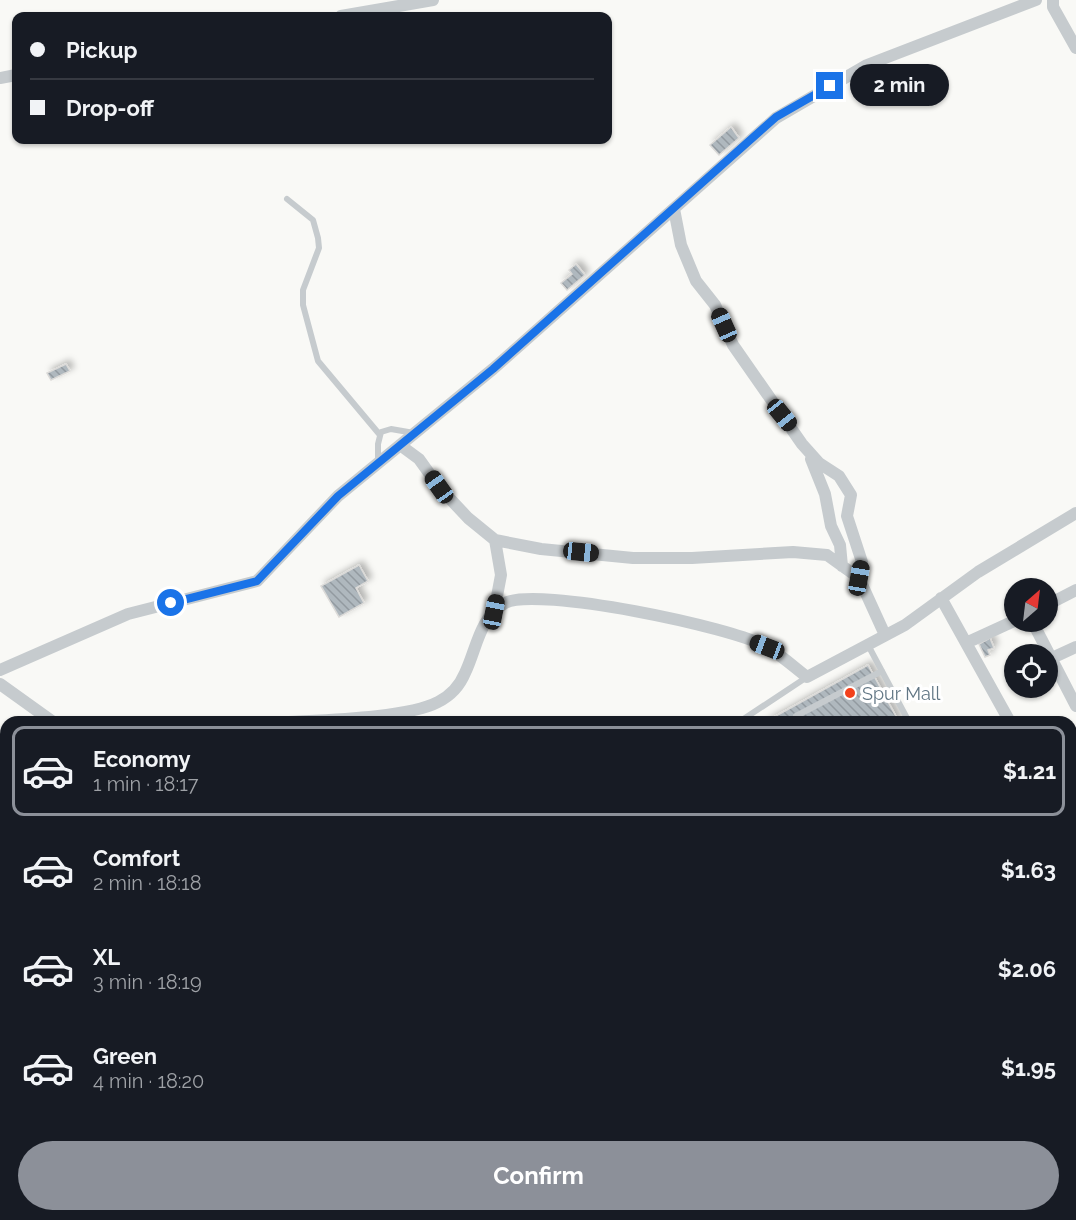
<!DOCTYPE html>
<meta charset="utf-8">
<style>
body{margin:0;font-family:Raleway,sans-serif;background:#20242c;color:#f1f3f6;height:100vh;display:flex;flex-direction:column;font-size:22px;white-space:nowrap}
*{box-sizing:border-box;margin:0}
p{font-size:20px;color:#9ea1a6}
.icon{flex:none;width:33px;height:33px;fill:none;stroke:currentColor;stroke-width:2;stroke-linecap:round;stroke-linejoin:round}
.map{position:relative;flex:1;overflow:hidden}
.details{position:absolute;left:0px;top:716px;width:1077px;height:506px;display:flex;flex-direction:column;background:#171b24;border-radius:18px 18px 0 0;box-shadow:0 2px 4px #0004}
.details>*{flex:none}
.top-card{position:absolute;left:12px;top:12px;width:600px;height:132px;border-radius:12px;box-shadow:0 2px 4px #0004;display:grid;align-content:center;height:132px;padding:0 18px;background:#171b24}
.needle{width:39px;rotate:28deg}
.buttons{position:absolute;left:1004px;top:578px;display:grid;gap:12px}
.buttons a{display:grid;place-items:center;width:54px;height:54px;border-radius:50%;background:#171b24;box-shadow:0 2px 4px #0004;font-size:30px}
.end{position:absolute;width:27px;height:27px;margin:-14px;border:8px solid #1a73e8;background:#fff;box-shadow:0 0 0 3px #fff}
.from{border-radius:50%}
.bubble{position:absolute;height:42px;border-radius:21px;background:#171b24;box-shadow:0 2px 4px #0004;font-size:20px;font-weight:700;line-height:42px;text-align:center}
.car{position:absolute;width:18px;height:36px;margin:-18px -9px;border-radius:8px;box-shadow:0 0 4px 2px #0007;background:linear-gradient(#222 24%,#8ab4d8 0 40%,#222 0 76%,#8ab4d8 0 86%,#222 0)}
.top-card b{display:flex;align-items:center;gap:21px;height:57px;font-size:22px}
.top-card b+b{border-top:2px solid #363941}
.top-card i{width:15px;height:15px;background:#f1f3f6}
ul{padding:10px 0 0;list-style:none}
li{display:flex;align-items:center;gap:18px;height:90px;margin:0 12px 9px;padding:0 6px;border:3px solid transparent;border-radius:12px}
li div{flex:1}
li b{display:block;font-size:22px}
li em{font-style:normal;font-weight:700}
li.current{border-color:#8c9099}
li>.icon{width:54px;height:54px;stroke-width:1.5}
.action{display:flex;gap:12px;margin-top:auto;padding:12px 18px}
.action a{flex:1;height:69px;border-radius:36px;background:#8c9099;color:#fff;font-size:24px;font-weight:700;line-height:69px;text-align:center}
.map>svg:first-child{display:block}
.building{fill:url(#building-back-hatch);stroke:#dbdad8;stroke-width:1.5;filter:url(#shadow)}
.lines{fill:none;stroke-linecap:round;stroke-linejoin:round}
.secondary-casing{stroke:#b8bec3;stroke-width:18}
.primary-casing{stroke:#b9bec1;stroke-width:20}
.highway-casing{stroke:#babec1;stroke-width:22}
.lane{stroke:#c6cbce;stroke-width:6}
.street{stroke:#c6cbce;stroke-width:12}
.secondary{stroke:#fff;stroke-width:16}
.primary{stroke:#fff;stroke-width:18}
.highway{stroke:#fff;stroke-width:21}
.route{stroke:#1a73e8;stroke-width:8}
.poi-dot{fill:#f3411c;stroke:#fff;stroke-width:2}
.labels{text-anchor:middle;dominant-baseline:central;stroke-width:6;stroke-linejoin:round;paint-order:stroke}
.poi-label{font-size:18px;fill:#617684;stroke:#fff;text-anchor:start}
</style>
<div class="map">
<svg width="1076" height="1220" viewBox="0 0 1076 1220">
<defs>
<pattern id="building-back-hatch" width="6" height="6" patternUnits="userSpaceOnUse" patternTransform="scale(1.5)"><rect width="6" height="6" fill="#afb8be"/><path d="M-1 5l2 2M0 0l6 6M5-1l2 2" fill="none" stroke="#929aa0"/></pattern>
<filter id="shadow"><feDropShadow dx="4" dy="-4" stdDeviation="3" flood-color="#0004"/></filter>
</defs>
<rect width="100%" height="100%" fill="#f9f9f6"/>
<path class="building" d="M731,127L739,138L719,155L710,145Z
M576,264L585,275L567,290L561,283L572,274L569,270Z
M66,364L70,371L51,380L47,373Z
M359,565L368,581L356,588L364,603L339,617L321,586Z
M990,638L994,648L988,650L990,655L985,657L979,644Z
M868,665L899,722H765Z"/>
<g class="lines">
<g class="secondary-casing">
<path id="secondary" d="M273,1220L283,1215"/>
</g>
<g class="primary-casing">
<path id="primary" d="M1071,812L1076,809
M1071,907L1076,904
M341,1220L350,1215
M511,1220L520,1215"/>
</g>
<g class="highway-casing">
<path id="highway" d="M1071,844L1076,842
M1071,875L1076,873
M405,1220L414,1215
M459,1220L468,1215"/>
</g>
<path class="lane" d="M287,199L313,220L318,238L319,248L303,290V305L318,361L380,435
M378,463V444L381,432L391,429L414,433
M868,645L909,722
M796,716L882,671
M739,722L807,677
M1071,910L1076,919
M0,1101L6,1098
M0,1170L6,1174
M588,1220L596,1215"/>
<path class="street" d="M1053,0V7L1076,48
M341,16L433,0
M0,78L16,75
M674,209L681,245L696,281L715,305L733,345L802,444L819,463L839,476L851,495L847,516L862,562L859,578
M400,445L419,459L439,487L468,518L495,540L541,549L633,558H692L793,552L827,555L859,578L885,635
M811,459L825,494L831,526L840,545L842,566
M941,598L1010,722
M1047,605L1076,590
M494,612L501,575L495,540
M1032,621L1076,706
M966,643L1014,621
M1052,658L1076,647
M0,670L128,614L257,581L338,496L493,369L776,118L867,65L1036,0
M0,684L53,722
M289,722C325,720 408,718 438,702C450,696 460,685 465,673C477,648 479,618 505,603C536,586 733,627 767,647C781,655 794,667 807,677L905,625L978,572L1076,513
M1071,1037L1076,1045
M1071,1125L1076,1122
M1071,1210L1076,1218
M999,1215L1002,1220
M906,1220L915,1215"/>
<use href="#secondary" class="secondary"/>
<use href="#primary" class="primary"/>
<use href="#highway" class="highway"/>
</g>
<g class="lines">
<path class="route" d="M171,603L257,581L338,496L493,369L776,117L830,86"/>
</g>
<circle class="poi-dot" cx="850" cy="693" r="6"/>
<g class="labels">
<g class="poi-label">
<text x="862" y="693">Spur Mall</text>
</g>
</g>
</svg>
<div class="buttons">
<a><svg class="needle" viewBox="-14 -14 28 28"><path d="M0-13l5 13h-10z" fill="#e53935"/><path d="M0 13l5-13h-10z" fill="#9ea1a6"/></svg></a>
<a><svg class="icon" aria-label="locate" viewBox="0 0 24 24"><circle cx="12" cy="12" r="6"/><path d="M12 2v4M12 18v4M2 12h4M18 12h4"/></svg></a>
</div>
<i class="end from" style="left:171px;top:603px"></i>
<i class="end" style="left:830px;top:86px"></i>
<div class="bubble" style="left:850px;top:64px;width:99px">2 min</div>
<i class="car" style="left:724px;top:325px;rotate:336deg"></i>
<i class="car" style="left:782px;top:415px;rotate:141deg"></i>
<i class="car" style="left:439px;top:487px;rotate:325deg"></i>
<i class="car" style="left:581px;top:552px;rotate:96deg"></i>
<i class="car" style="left:859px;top:578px;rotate:10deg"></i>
<i class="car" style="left:494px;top:612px;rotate:11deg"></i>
<i class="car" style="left:767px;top:647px;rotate:291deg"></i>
<div class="top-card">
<b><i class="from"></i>Pickup</b>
<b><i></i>Drop-off</b>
</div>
<section class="details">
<ul>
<li class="current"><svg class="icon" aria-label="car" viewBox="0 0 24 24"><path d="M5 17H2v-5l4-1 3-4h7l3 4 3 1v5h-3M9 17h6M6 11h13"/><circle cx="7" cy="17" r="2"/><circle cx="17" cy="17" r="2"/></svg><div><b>Economy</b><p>1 min · 18:17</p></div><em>$1.21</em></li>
<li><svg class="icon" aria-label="car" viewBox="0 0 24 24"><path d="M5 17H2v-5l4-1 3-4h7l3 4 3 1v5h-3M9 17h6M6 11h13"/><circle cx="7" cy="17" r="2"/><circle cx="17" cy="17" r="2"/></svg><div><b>Comfort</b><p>2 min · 18:18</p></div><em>$1.63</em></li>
<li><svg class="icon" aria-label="car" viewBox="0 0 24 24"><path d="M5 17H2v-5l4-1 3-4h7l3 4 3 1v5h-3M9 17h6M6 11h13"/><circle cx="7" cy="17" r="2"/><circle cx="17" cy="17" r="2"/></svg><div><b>XL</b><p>3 min · 18:19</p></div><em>$2.06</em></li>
<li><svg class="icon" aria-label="car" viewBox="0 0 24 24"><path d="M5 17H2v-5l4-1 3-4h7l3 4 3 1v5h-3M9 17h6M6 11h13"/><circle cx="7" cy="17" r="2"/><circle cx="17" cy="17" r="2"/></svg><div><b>Green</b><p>4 min · 18:20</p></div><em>$1.95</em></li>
</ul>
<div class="action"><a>Confirm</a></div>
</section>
</div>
